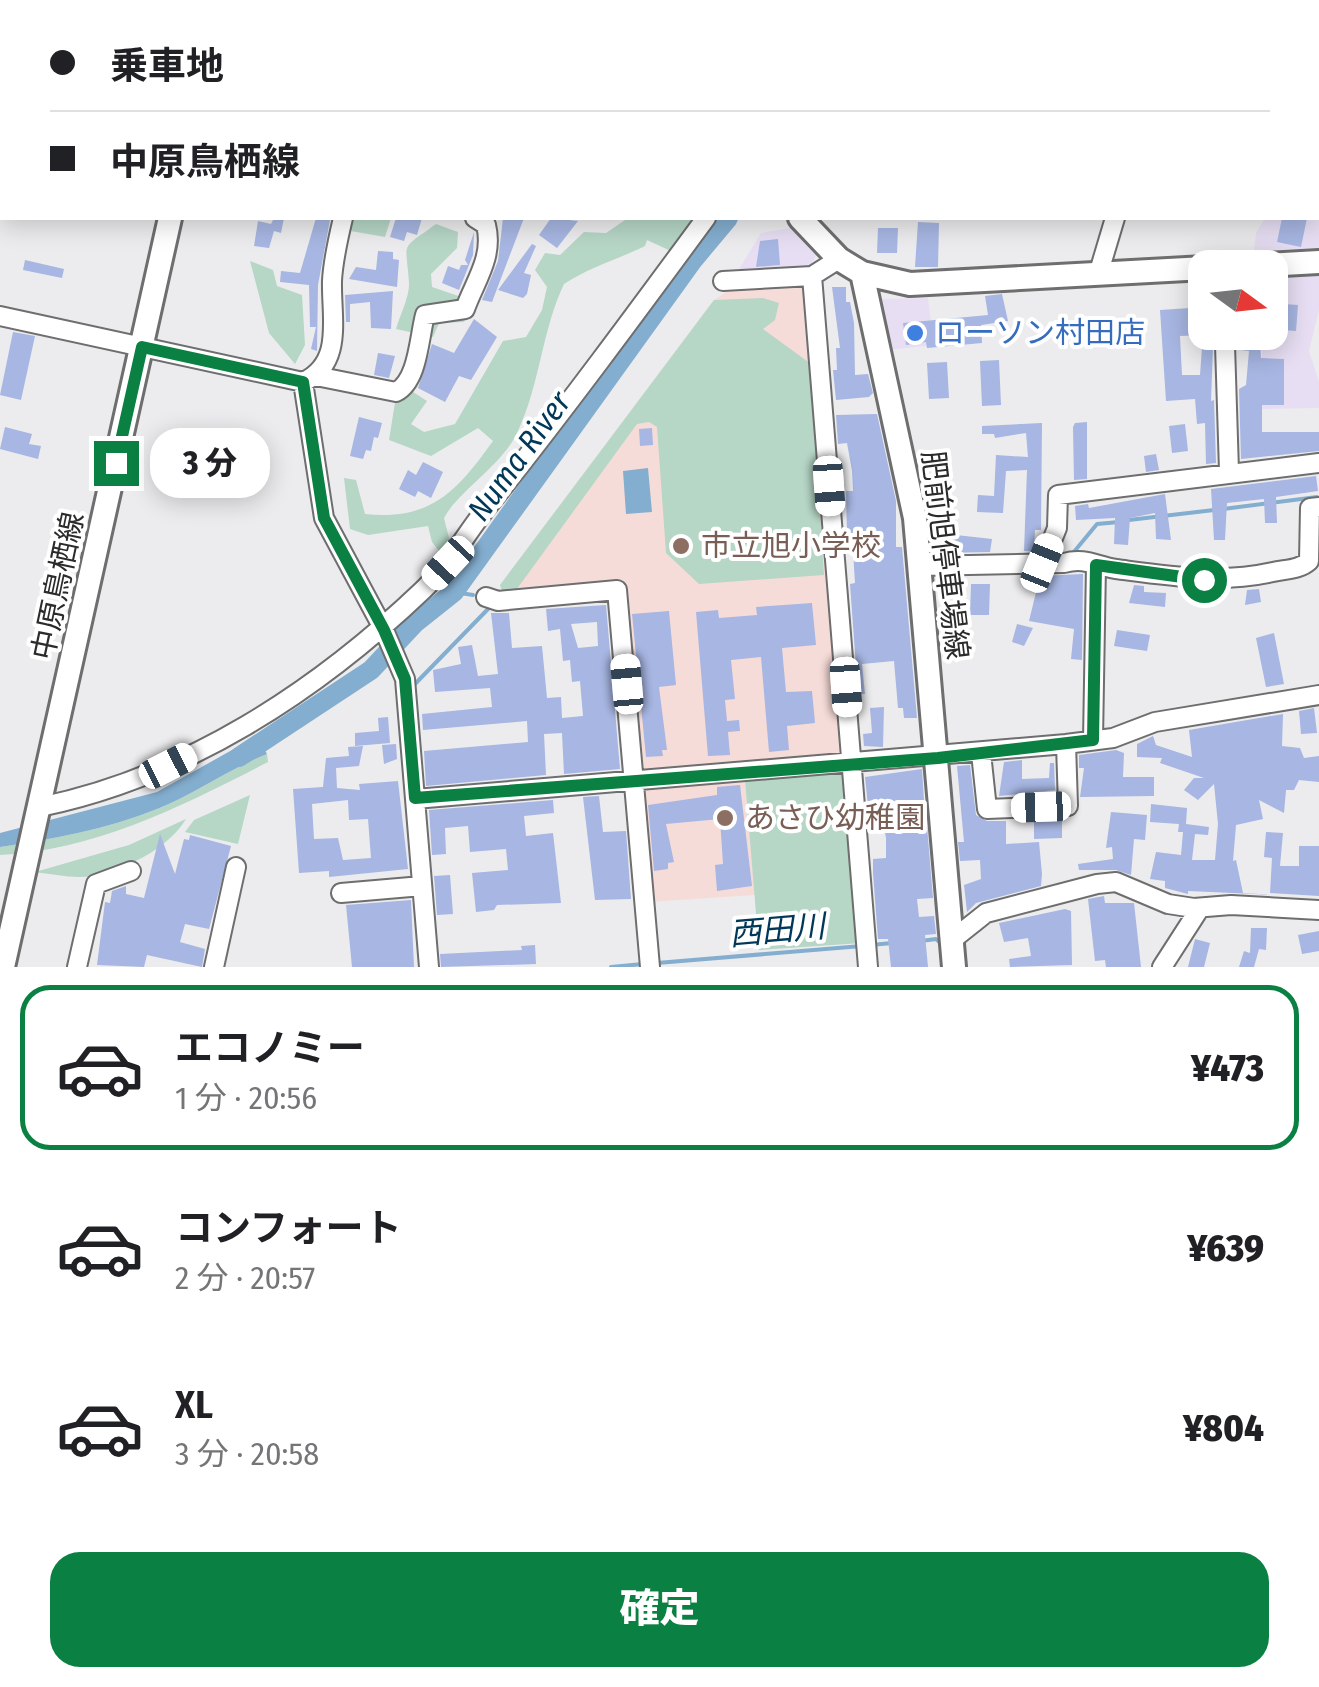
<!DOCTYPE html>
<html lang="ja">
<meta charset="utf-8">
<style>
body{margin:0;font-family:"Fira Sans Condensed","Noto Sans JP",sans-serif;background:#f2f2f2;color:#202124;height:100vh;display:flex;flex-direction:column;font-size:38px;white-space:nowrap}
*{box-sizing:border-box;margin:0}
p{font-size:32px;color:#757577}
.icon{flex:none;width:55px;height:55px;fill:none;stroke:currentColor;stroke-width:2;stroke-linecap:round;stroke-linejoin:round}
.map{position:relative;height:967px;overflow:hidden}
.sheet{display:flex;flex-direction:column;background:#fff;flex:1}
.sheet>*{flex:none}
.banner{position:absolute;left:0px;top:0px;width:1320px;height:220px;box-shadow:0 5px 25px #0003;display:grid;align-content:center;height:220px;padding:0 50px;background:#fff}
.needle{width:65px;rotate:105deg}
.buttons{position:absolute;left:1188px;top:250px;display:grid;gap:20px}
.buttons a{display:grid;place-items:center;width:100px;height:100px;border-radius:20px;background:#fff;box-shadow:0 5px 25px #0003;font-size:50px}
.end{position:absolute;width:45px;height:45px;margin:-22px;border:12px solid #0b8043;background:#fff;box-shadow:0 0 0 5px #fff}
.from{border-radius:50%}
.bubble{position:absolute;height:70px;border-radius:30px;background:#fff;box-shadow:0 5px 25px #0003;font-size:32px;font-weight:800;line-height:70px;text-align:center}
.car{position:absolute;width:30px;height:60px;margin:-30px -15px;border-radius:12px;box-shadow:0 0 8px 2px #0007;background:linear-gradient(#fff 24%,#345 0 40%,#fff 0 76%,#345 0 86%,#fff 0)}
.banner b{display:flex;align-items:center;gap:35px;height:95px;font-size:38px}
.banner b+b{border-top:2px solid #e0e0e0}
.banner i{width:25px;height:25px;background:#202124}
ul{padding:18px 0 0;list-style:none}
li{display:flex;align-items:center;gap:30px;height:165px;margin:0 20px 15px;padding:0 30px;border:5px solid transparent;border-radius:30px}
li div{flex:1}
li b{display:block;font-size:38px}
li em{font-style:normal;font-weight:800}
li.current{border-color:#0b8043}
li>.icon{width:90px;height:90px;stroke-width:1.5}
.primary-button{display:flex;gap:20px;margin-top:auto;padding:20px 50px}
.primary-button a{flex:1;height:115px;border-radius:30px;background:#0b8043;color:#fff;font-size:40px;font-weight:800;line-height:115px;text-align:center}
.map>svg:first-child{display:block}
.commercial{fill:#e7def3}
.education{fill:#f6dcd8}
.green{fill:#b6d6c6}
.water{fill:#84aecf}
.lines{fill:none;stroke-linecap:round;stroke-linejoin:round}
.stream{stroke:#84aecf;stroke-width:4}
.river{stroke:#84aecf;stroke-width:20}
.building{fill:#a7b6e2;fill-rule:evenodd}
.minor-casing{stroke:#6e6e6f;stroke-width:22}
.major-casing{stroke:#6e6e6f;stroke-width:28}
.minor{stroke:#fff;stroke-width:18}
.major{stroke:#fff;stroke-width:22}
.route{stroke:#0b8043;stroke-width:12}
.shop-dot{fill:#3f7fe0;stroke:#fff;stroke-width:4}
.education-dot{fill:#8d6e63;stroke:#fff;stroke-width:4}
.labels{text-anchor:middle;dominant-baseline:central;stroke-width:8;stroke-linejoin:round;paint-order:stroke}
.shop-label{font-size:30px;fill:#366cbe;stroke:#fff;text-anchor:start}
.education-label{font-size:30px;fill:#785e54;stroke:#fff;text-anchor:start}
.street-label{font-size:30px;fill:#2b2b2c;stroke:#fff}
.water-label{font-size:32px;font-style:italic;fill:#013858;stroke:#fff}
</style>
<div class="map">
<svg width="1319" height="967" viewBox="0 0 1319 967">
<rect width="100%" height="100%" fill="#ececee"/>
<path class="commercial" d="M1319,135V248L1254,251L1256,233L1265,218H1318Z
M790,228L816,256L807,271L736,274L761,233Z
M1319,274V310L1309,351L1319,382V408L1262,409V334L1224,333L1270,332V277Z
M928,298L934,345L888,350L879,312L882,299Z"/>
<path class="education" d="M792,280L806,286L843,756L644,775L638,769L624,593L503,594L500,585L714,300L729,290Z
M745,780L755,895L649,902L639,793L644,788Z"/>
<path class="green" d="M349,218H391L385,237L345,230Z
M628,218H699L673,252L647,240L645,246C616,260 590,267 564,284C542,330 540,384 518,431C503,465 459,490 444,518L451,546L443,556L432,542L428,526L368,535L350,529L344,478L356,480L365,514C431,521 457,491 493,441L478,428L431,456L389,440L396,396L410,390L427,401L411,424L424,432L455,424L503,341L526,337L542,310L547,287L535,270L545,253L560,255L584,232L606,233Z
M436,224L458,232L457,248L431,274L432,287L473,301L472,315L463,322L439,323L433,337L396,329C400,315 410,296 409,282C406,240 399,251 436,224Z
M250,261L273,270L277,286L302,295L305,345L295,364L269,333Z
M763,298L779,303L775,320L763,329L811,364L824,575L699,584L666,553L657,427L649,422L637,424L514,593L503,594L500,585L714,300Z
M267,754L268,762C184,805 97,850 0,855V847C53,839 108,829 157,809C195,794 229,769 267,754Z
M842,772L848,776L862,943L759,950L745,780Z
M250,795L238,844L185,832L194,820Z
M186,819C168,849 126,869 92,876C75,879 52,874 35,872L129,845Z"/>
<path class="water" d="M648,468L652,512L626,514L623,471Z
M257,736L267,754C229,769 195,794 157,809C108,829 53,839 0,847V833L157,792Z"/>
<g class="lines">
<path class="stream" d="M1223,509L1317,497
M1129,520L1214,510
M1073,553L1097,524L1119,522
M454,592L473,595
M414,685L489,608H496
M921,941L936,939L944,946
M871,945L892,943
M657,963L862,946
M611,967L643,964"/>
<path class="river" d="M848,2L849,0
M239,757L371,670L415,623L454,592L693,260L728,218"/>
</g>
<path class="building" d="M274,218H284L281,233L274,231L269,248L254,246L258,221L271,224Z
M316,218L330,220L318,285L317,351L311,349L316,327H310L309,285L280,282L281,271L300,273Z
M396,218H422L417,235L407,232L404,241L390,237Z
M503,218H524L492,302L482,300L498,261Z
M551,218L578,221L557,248L539,235Z
M1282,218H1307L1301,247L1277,242Z
M918,222L939,223L938,267H915Z
M878,228H898L897,253H877Z
M474,232L473,255L459,290L442,283L448,266L459,270L461,265H468L465,260Z
M778,239L780,265L756,267L760,241Z
M532,244L536,246L524,273L531,275L527,294L523,298L498,290Z
M378,251L393,252V259L399,260L397,287L349,279L356,267L376,270Z
M25,260L64,269L62,278L23,270Z
M832,287H846V302H850L854,323L855,375L868,374L873,393L869,397L836,400L833,370H837L836,348H840Z
M393,291L391,329L371,328L370,302L350,304V322H346L345,295Z
M1002,294L1008,321L981,325L982,343L927,348L926,342L906,345L903,323L988,315L985,296Z
M1270,303L1298,305L1296,331L1270,329Z
M1205,307V335L1180,336L1182,375H1200L1202,347L1213,348L1211,401L1214,400L1216,463L1206,464L1205,423L1197,424L1195,399L1166,401L1160,310Z
M474,319L497,337L471,380L459,376L445,402L418,388L432,344L454,353Z
M13,332L35,336L21,400L0,395Z
M1240,338L1260,339L1261,358L1284,359V405H1262V432H1319V451L1241,459L1239,389L1246,385L1249,351L1240,350Z
M378,353L395,356L389,378L374,375Z
M999,360L1001,405L982,406L980,361Z
M947,362L949,398L929,399L927,363Z
M877,414L896,501V547H902L917,718H904L903,708H898L894,661L862,664L865,694H858L850,584L855,583L853,551L869,550L868,532L847,534L846,491H853L852,471L847,443L838,444L836,415Z
M359,417L382,423L378,438L374,437L371,451L366,450L363,459L350,456Z
M1087,422V479L1074,480L1073,427L1075,423Z
M1042,423L1041,530H1035L1034,551H1024L1027,470L1006,471L1003,513L977,512L978,495L994,496L996,455L1028,457L1026,433L995,438L994,434H982V426Z
M1185,424L1188,451L1172,453L1169,426Z
M5,427L32,434L29,444L41,446L38,459L0,449Z
M652,428L653,445L640,446L639,429Z
M1156,454L1159,470L1146,472L1144,456Z
M423,462L443,472L431,498L418,491L415,497L399,489L408,470L416,475Z
M1316,476L1318,491L1276,497L1277,523H1265L1264,499L1227,503L1225,540H1214L1211,489Z
M1165,494L1171,540L1156,539L1155,513L1130,518L1128,545L1114,544L1115,518L1076,520L1075,506L1088,504L1089,508Z
M940,522H956V535L992,539L990,552L940,553Z
M1083,574L1082,660L1071,659L1074,629L1029,621L1040,576Z
M971,584H990L989,615H970Z
M1134,585L1144,586V592L1166,593L1165,607L1129,603Z
M1259,589L1261,602L1245,605L1247,590Z
M812,603L816,645L782,648L786,692L812,691L815,723L787,726L789,750L769,752L761,657L731,660L735,699L725,700L727,721L739,720L740,731L728,732L730,755L708,756L696,612L718,610L719,618L757,615L756,607Z
M606,605L620,769L564,774L562,733L544,734L546,775L426,786L424,751L528,742L527,721L423,730L422,714L492,707L490,688L435,692L433,670L461,664L458,647L472,645L478,676L498,674L491,613H509L512,648L542,646L547,698L561,697L562,718L583,716L580,681L572,682L570,660L563,661L560,629L548,631L546,609ZM597,622L598,646L578,648L571,624Z
M669,611L676,685L659,687L667,750H662L663,756L646,757L632,614Z
M1017,624L1033,628L1024,646L1012,642Z
M1117,630L1150,635L1147,651L1114,646Z
M1274,633L1284,684L1266,687L1256,638Z
M884,707L883,747L864,746L863,734L872,733L870,708Z
M1314,708L1317,733L1301,734L1299,711Z
M1283,714L1282,746L1300,748L1304,758L1319,756V782L1299,780L1294,790H1286L1284,813L1259,800L1263,819L1236,825L1233,861L1236,860L1243,893L1276,895L1188,891V894L1165,888V881L1150,879L1156,852L1181,855L1183,832H1178L1179,824L1150,822L1151,804L1187,808L1186,824L1209,827L1208,835L1195,834L1192,860H1215L1218,824L1214,784L1198,800L1184,790L1194,778H1204L1160,763L1162,758L1137,757V744L1153,736L1156,745L1192,757L1189,730Z
M388,717L390,743L355,746V733L379,731L378,718Z
M396,744L397,759L384,764L382,745Z
M363,746L359,766L336,768L337,788L360,790L359,784L398,781L408,869L329,877V871L299,873L293,789L323,787L326,758L349,756L348,747ZM348,800L349,820L368,819L371,858L343,860L338,838L314,839L312,804Z
M1116,750L1124,753L1123,777H1154V796L1080,797L1084,768H1079V755Z
M1022,760V779L1049,778L1050,763H1054L1055,790L999,796L1004,762Z
M970,765L976,815L987,821H1006V844L1039,842L1042,874L1041,886L976,903L967,912L964,885L981,879L980,860L960,861L958,842H964L957,766Z
M922,769L924,800H918L919,827L927,826L933,898L917,899L919,917L934,916L936,934L925,935L928,967H891L888,939H878L873,873V859L886,858V838L880,805L868,806L865,777Z
M740,785L752,886L717,891L715,865L723,864L720,819L666,824L674,862L668,863V869L654,871L648,805L717,795V787Z
M599,796L603,832L626,831L631,899L595,900L583,797Z
M553,800L554,813L524,816L526,836L553,833L561,903L497,905L494,910L476,912L472,873L508,870L506,849L470,852L468,826L445,828L446,854L432,855L429,810Z
M1111,812L1147,815L1145,840L1134,839L1131,875L1116,870H1079L1078,864L1113,859L1112,847L1106,848Z
M1062,819V838L1034,839V820Z
M1266,832L1283,833L1280,866H1299V846H1319V896L1270,893L1272,858L1264,857Z
M160,834L175,874L184,839L189,840L190,835L231,846L209,929L185,924L180,942L205,949L202,967L147,955L144,967L97,965L105,902L110,903L112,891L126,886V894L144,898Z
M450,875L453,914L437,915L434,876Z
M1104,896L1105,903H1134L1141,967H1106L1105,960L1095,961L1088,899Z
M411,900L414,967H352L346,905Z
M1065,909L1071,911L1072,965L1010,967L1009,959L1031,956L1028,938L1004,942L999,923Z
M1251,928H1267L1266,950L1259,949L1254,967H1239L1244,951L1250,953Z
M1319,931V951L1302,954L1298,935Z
M1195,939L1210,943L1204,967H1188Z
M535,945L536,964L441,967L440,954L522,950L521,946Z"/>
<g class="lines">
<g class="minor-casing">
<path id="minor" d="M242,0L243,2
M706,0L710,2
M678,2L680,0
M739,2L740,0
M776,2L777,0
M830,2L831,0
M1154,2V0
M1098,275L1115,218
M812,276L868,967
M723,281L812,276L839,259
M0,316L303,382C344,363 331,318 332,281C333,260 338,239 343,218
M1218,332L1225,345L1229,471
M316,376L396,392C418,381 419,338 425,315L465,309C475,281 494,257 486,225L475,218
M303,382L324,518L384,630L405,679L429,967
M1043,563L1057,528L1058,495L1319,463
M920,566L1064,563C1085,557 1096,566 1116,569C1170,576 1219,584 1273,572C1286,569 1299,570 1309,561L1310,508L1319,507
M486,597L498,601L617,590L650,967
M1093,740L1096,565
M981,753L987,809L1068,806L1066,744
M415,799L1066,744L1113,738L1155,722L1319,695
M40,807C186,777 316,692 423,590C450,564 468,530 492,501C566,408 636,313 706,218
M341,893L422,886
M952,940L986,913L1097,884L1116,882L1168,904L1194,908L1231,905L1319,910
M77,967L96,884L131,871
M214,967L236,867
M1162,967L1200,908"/>
</g>
<g class="major-casing">
<path id="major" d="M111,0L112,2
M490,0L500,2
M800,218L839,259L862,273L910,284L1205,268
M1214,268L1319,262
M862,273L915,518L954,967
M3,967L170,218"/>
</g>
<use href="#minor" class="minor"/>
<use href="#major" class="major"/>
</g>
<g class="lines">
<path class="route" d="M116,463L142,347L303,382L324,518L384,630L405,679L415,798L938,758L1093,740L1096,565L1204,580"/>
</g>
<circle class="shop-dot" cx="915" cy="333" r="10"/>
<g class="education-dot">
<circle cx="681" cy="546" r="10"/>
<circle cx="725" cy="818" r="10"/>
</g>
<g class="labels">
<g class="shop-label">
<text x="935" y="333">ローソン村田店</text>
</g>
<g class="education-label">
<text x="701" y="546">市立旭小学校</text>
<text x="745" y="818">あさひ幼稚園</text>
</g>
<g class="street-label">
<text transform="translate(945 555) rotate(83)">肥前旭停車場線</text>
<text transform="translate(58 586) rotate(-78)">中原鳥栖線</text>
</g>
<g class="water-label">
<text transform="translate(519 456) rotate(-54)">Numa River</text>
<text transform="translate(777 930) rotate(-5)">西田川</text>
</g>
</g>
</svg>
<div class="buttons">
<a><svg class="needle" viewBox="-14 -14 28 28"><path d="M0-13l5 13h-10z" fill="#e53935"/><path d="M0 13l5-13h-10z" fill="#757577"/></svg></a>
</div>
<i class="end from" style="left:1204px;top:580px"></i>
<i class="end" style="left:116px;top:463px"></i>
<div class="bubble" style="left:150px;top:428px;width:120px">3 分</div>
<i class="car" style="left:829px;top:486px;rotate:176deg"></i>
<i class="car" style="left:448px;top:563px;rotate:223deg"></i>
<i class="car" style="left:1042px;top:563px;rotate:22deg"></i>
<i class="car" style="left:627px;top:684px;rotate:355deg"></i>
<i class="car" style="left:846px;top:687px;rotate:176deg"></i>
<i class="car" style="left:168px;top:766px;rotate:63deg"></i>
<i class="car" style="left:1041px;top:807px;rotate:268deg"></i>
<div class="banner">
<b><i class="from"></i>乗車地</b>
<b><i></i>中原鳥栖線</b>
</div>
</div>
<section class="sheet">
<ul>
<li class="current"><svg class="icon" aria-label="car" viewBox="0 0 24 24"><path d="M5 17H2v-5l4-1 3-4h7l3 4 3 1v5h-3M9 17h6M6 11h13"/><circle cx="7" cy="17" r="2"/><circle cx="17" cy="17" r="2"/></svg><div><b>エコノミー</b><p>1 分 · 20:56</p></div><em>¥473</em></li>
<li><svg class="icon" aria-label="car" viewBox="0 0 24 24"><path d="M5 17H2v-5l4-1 3-4h7l3 4 3 1v5h-3M9 17h6M6 11h13"/><circle cx="7" cy="17" r="2"/><circle cx="17" cy="17" r="2"/></svg><div><b>コンフォート</b><p>2 分 · 20:57</p></div><em>¥639</em></li>
<li><svg class="icon" aria-label="car" viewBox="0 0 24 24"><path d="M5 17H2v-5l4-1 3-4h7l3 4 3 1v5h-3M9 17h6M6 11h13"/><circle cx="7" cy="17" r="2"/><circle cx="17" cy="17" r="2"/></svg><div><b>XL</b><p>3 分 · 20:58</p></div><em>¥804</em></li>
</ul>
<div class="primary-button"><a>確定</a></div>
</section>
